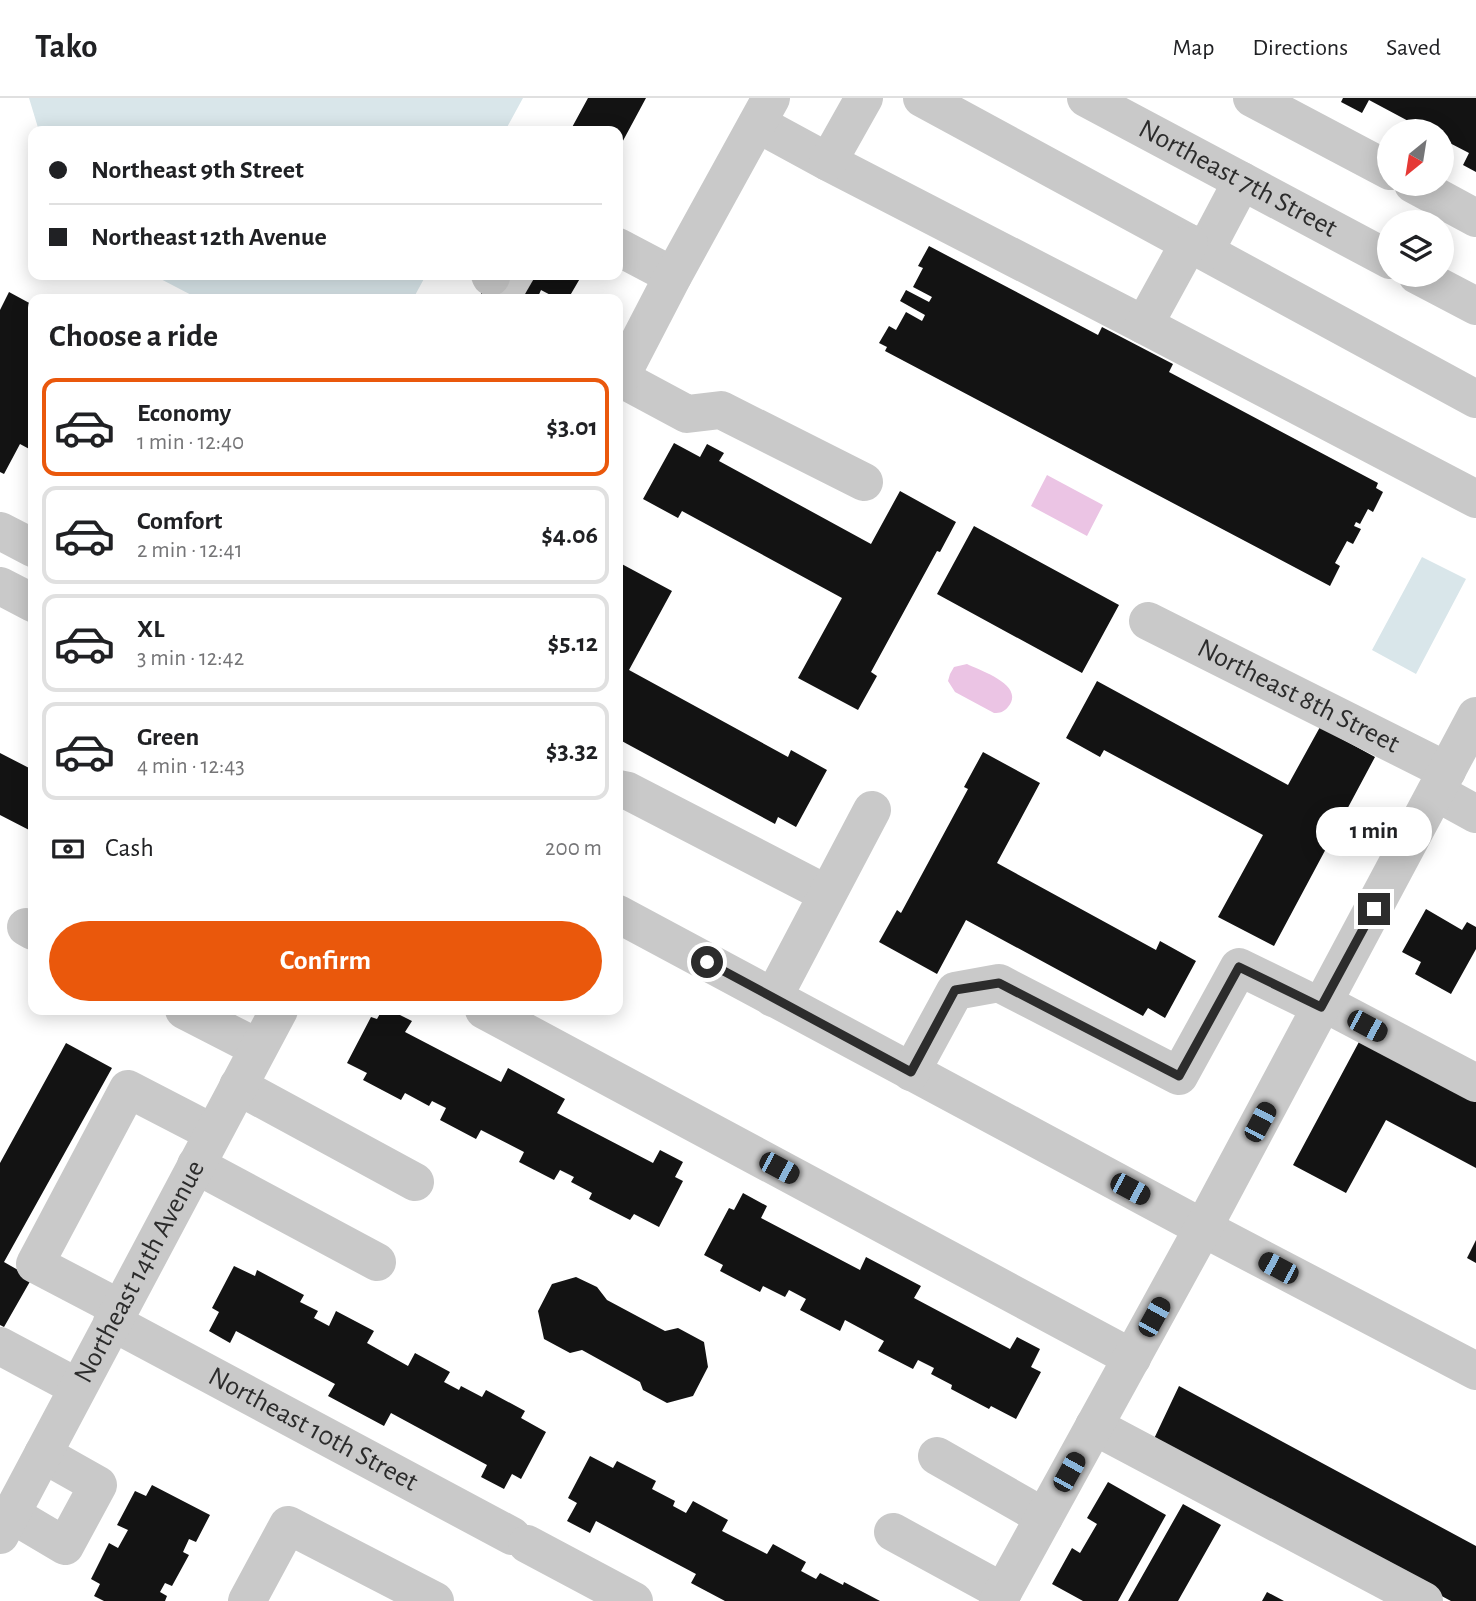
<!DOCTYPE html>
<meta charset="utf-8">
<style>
body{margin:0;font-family:"Alegreya Sans",sans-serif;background:#f6f6f6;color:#202124;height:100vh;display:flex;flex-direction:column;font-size:26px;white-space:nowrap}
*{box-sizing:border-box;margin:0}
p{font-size:23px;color:#757577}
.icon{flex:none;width:38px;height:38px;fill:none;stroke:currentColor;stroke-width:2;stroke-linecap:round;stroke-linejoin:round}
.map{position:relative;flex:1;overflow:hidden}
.details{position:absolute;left:28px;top:196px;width:595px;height:721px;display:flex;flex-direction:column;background:#fff;border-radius:14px;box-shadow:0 4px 18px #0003}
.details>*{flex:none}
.hud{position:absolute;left:28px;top:28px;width:595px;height:154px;border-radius:14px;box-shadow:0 4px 18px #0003;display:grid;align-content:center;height:154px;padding:0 21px;background:#fff}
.needle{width:46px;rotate:210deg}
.controls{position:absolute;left:1377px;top:21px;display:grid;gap:14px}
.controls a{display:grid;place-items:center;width:77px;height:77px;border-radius:50%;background:#fff;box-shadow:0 4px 18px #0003;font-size:35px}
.end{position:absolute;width:32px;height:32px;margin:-16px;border:9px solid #2c2c2c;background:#fff;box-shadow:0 0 0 4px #fff}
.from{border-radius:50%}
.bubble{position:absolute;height:49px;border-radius:24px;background:#fff;box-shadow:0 4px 18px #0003;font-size:23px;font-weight:700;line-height:49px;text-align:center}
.car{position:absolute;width:21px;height:42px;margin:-21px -10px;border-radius:9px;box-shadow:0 0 5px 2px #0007;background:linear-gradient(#222 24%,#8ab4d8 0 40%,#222 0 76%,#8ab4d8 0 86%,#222 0)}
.hud b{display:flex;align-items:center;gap:24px;height:66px;font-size:26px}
.hud b+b{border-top:2px solid #e0e0e0}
.hud i{width:18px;height:18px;background:#202124}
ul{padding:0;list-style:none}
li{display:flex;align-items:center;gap:21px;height:98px;margin:0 14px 10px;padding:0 7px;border:4px solid #e0e0e0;border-radius:14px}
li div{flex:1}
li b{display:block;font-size:26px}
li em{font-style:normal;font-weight:700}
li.current{border-color:#ea580c}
li>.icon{width:63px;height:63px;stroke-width:1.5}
h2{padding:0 21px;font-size:32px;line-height:84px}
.pay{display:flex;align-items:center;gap:18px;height:77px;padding:0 21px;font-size:26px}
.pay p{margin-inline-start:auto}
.button{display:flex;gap:14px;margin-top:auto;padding:14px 21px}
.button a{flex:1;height:80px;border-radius:42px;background:#ea580c;color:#fff;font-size:28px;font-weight:700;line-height:80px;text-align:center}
header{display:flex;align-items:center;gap:42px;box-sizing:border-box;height:98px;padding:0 35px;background:#fff;border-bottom:2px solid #e0e0e0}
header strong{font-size:33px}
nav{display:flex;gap:38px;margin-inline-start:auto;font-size:24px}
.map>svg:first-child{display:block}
.green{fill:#d9e6ea}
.water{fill:#ebc4e4}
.building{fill:#131313}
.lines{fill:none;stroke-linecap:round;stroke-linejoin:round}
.minor-tunnel{stroke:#d5d5d5;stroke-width:38;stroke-dasharray:38 19;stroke-linecap:butt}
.minor{stroke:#c9c9c9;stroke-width:38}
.route{stroke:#2c2c2c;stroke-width:9}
.labels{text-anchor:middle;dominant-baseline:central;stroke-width:7;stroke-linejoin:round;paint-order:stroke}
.street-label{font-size:28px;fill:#2c2c2c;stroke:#fff}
</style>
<header>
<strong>Tako</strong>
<nav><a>Map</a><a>Directions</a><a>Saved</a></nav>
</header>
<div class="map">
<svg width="1476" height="1503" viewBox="0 0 1476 1503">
<rect width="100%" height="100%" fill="#fff"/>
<path class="green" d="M29,0H523L505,33H39Z
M153,177H426L413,201H199Z
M1422,459L1466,481L1416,576L1372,552Z"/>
<path class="water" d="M1047,377L1103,407L1087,438L1031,408Z
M967,566C981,573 1026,587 1008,609C1004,614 1000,615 994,615L955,594L948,583L950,576L954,569Z"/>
<path class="building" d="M588,0H646L618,52V33H570Z
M1343,0H1476V74L1463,67L1469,55L1442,41V33H1427L1369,2L1362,15L1341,4Z
M929,148L1098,237L1102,229L1173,266L1169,274L1378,385L1376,390L1383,394L1373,414L1368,411L1360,426L1356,424L1354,428L1361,431L1353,446L1347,443L1335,465L1340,468L1330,488L885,253L887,249L879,245L889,228L896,232L906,214L922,223L925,217L900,203L906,192L929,204L932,199L913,189L923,170L918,168Z
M492,177H582L568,201H558L541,192L537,201H478Z
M9,194L33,207V353L20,346L4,376L0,374V212Z
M674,345L700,359L707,346L724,355L719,363L871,446L900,393L956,424L940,454L937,453L871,574L877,578L858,612L798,580L842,500L682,413L678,420L643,401Z
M974,428L1119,507L1082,575L937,496Z
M618,464L672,493L629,572L788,659L791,652L827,672L796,729L778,719L775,726L618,641Z
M1097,583L1288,687L1320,629L1375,659L1274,848L1218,819L1263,737L1104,652L1100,659L1066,640Z
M983,654L1040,685L997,765L1156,852L1160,843L1196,863L1165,920L1148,910L1143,918L966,822L937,876L879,844L897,812L901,815L968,691L964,689Z
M0,655L33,672V734L0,717Z
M1426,811L1462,832L1467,824L1476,829V851L1451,896L1415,876L1421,864L1402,854Z
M382,912H390L412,923L405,934L501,984L508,970L565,1001L557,1015L653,1065L660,1052L683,1064L675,1079L683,1083L659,1129L634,1116L630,1122L589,1101L592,1095L571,1084L574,1079L560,1072L554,1082L519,1064L524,1054L481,1032L476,1041L440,1022L446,1010L432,1003L429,1008L405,995L401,1002L363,982L367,975L347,965L371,919L377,921Z
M1360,942L1476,1004V1070L1386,1022L1346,1095L1293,1067Z
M66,945L112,970L4,1164L32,1180L4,1229L0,1227V1065Z
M743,1095L767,1108L761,1120L860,1172L866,1159L921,1188L914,1200L1010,1251L1017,1239L1040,1251L1031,1269L1041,1274L1016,1321L991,1308L989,1311L951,1291L952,1287L931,1276L934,1270L918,1262L913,1271L878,1253L884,1243L845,1222L840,1233L800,1212L806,1201L789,1192L785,1199L763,1188L760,1194L720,1173L723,1167L704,1157L729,1110L734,1112Z
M1476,1142V1165L1467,1160Z
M234,1168L255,1178L257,1172L304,1197L300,1204L318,1213L314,1220L329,1228L336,1213L374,1233L367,1245L408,1268L415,1255L450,1274L444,1284L459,1292L461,1288L482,1299L486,1292L525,1313L521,1320L546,1334L521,1381L512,1376L504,1391L481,1379L487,1367L391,1315L384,1328L328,1298L335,1286L236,1233L230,1245L209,1233L219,1214L212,1210Z
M576,1179L597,1189L607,1202L665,1233L678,1230L704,1244L708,1269L693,1298L667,1305L643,1292L640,1284L582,1252L570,1255L544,1241L538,1213L552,1186Z
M1179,1288L1476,1448V1503H1451L1152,1345Z
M590,1358L613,1370L617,1363L656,1383L652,1391L675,1403L673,1408L686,1415L693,1403L728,1422L722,1433L767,1456L773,1446L806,1464L801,1473L816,1481L820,1475L843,1487L844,1484L880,1503H725L691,1485L696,1476L596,1423L590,1435L567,1423L577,1405L568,1400Z
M1108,1384L1166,1417L1118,1503H1083L1052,1486L1072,1450L1080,1455L1097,1426L1087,1420Z
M152,1387L210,1417L196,1444L189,1441L183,1454L189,1457L172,1488L165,1485L160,1494L167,1498L165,1503H104L94,1498L100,1486L91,1481L109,1445L118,1450L128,1432L117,1427L135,1393L146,1398Z
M1183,1406L1221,1427L1178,1503H1128Z
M1267,1494L1284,1503H1262Z"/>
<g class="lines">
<path class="minor-tunnel" d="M491,179L529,201"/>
<g class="minor">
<path d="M922,0L1476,301"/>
<path id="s1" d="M1086,0L1390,162"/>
<path d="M1252,0L1390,73"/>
<path d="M758,26L828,64L1144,227L1476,401"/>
<path d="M828,64L864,0"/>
<path d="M1413,86L1476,120"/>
<path d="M618,149L673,178"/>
<path d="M1205,153L1242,83"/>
<path d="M490,177L491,179"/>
<path d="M1417,177L1476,208"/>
<path d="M1144,227L1189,145"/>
<path d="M620,280L687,316L721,312L864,384"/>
<path d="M618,284L673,178L771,0"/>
<path d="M0,433L33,450"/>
<path d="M0,488L33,505"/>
<path id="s2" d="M1148,523L1447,673"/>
<path d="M618,691L628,693L827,796"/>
<path d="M1436,694L1476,716"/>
<path d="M618,816L1203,1130L1476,1273"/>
<path d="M26,829L33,833"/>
<path d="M773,900L872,712"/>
<path d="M1324,905L1476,985"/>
<path d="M184,912L258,950"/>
<path d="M484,912L1132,1260"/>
<path d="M911,974L955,893L999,885L1179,978L1239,869L1321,909"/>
<path d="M238,988L415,1084"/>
<path d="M196,1067L377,1164"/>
<path d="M119,1210L35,1166L128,991L213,1035"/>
<path id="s3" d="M112,1224L512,1438"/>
<path d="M0,1248L77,1289"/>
<path d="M1094,1328L1424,1503"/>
<path d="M937,1358L1044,1419"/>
<path d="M11,1416L65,1448L98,1387L43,1356"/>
<path d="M893,1434L1003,1494"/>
<path id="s4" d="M0,1437L279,912"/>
<path d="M527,1446L634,1503"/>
<path d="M247,1503L288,1427L435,1503"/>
<path d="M998,1503L1203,1130L1476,618"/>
</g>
</g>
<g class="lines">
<path class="route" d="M707,864L911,974L955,892L999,885L1179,978L1239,869L1321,909L1374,811"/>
</g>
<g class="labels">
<g class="street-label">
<text stroke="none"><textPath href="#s1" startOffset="172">Northeast 7th Street</textPath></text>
<text stroke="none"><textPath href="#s2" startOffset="168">Northeast 8th Street</textPath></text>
<text stroke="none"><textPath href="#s4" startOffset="298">Northeast 14th Avenue</textPath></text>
<text stroke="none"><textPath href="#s3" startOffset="228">Northeast 10th Street</textPath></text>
</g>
</g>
</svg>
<div class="controls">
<a><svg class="needle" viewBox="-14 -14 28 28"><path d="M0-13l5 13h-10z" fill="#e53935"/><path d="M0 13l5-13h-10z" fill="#757577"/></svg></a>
<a><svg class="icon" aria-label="layers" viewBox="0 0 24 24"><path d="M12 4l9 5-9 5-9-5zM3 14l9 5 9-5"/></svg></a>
</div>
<i class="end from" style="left:707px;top:864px"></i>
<i class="end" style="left:1374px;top:811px"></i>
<div class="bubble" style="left:1316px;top:709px;width:116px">1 min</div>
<i class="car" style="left:1367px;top:928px;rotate:118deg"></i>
<i class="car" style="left:1260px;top:1024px;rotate:28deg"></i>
<i class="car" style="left:779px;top:1070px;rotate:118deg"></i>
<i class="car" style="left:1130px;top:1091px;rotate:118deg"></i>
<i class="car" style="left:1278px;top:1170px;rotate:298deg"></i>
<i class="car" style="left:1154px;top:1219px;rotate:29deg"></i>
<i class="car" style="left:1069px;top:1374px;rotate:29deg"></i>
<div class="hud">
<b><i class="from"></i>Northeast 9th Street</b>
<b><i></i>Northeast 12th Avenue</b>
</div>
<section class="details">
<h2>Choose a ride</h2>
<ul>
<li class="current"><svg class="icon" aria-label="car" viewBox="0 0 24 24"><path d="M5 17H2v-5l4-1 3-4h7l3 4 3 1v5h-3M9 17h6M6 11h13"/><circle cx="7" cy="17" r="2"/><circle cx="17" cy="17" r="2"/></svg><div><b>Economy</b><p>1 min · 12:40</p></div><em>$3.01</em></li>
<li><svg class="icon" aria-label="car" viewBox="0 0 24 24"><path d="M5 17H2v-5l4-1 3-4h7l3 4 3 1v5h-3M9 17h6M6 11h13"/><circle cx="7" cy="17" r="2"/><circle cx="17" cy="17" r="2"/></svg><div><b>Comfort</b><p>2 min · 12:41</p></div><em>$4.06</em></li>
<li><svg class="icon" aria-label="car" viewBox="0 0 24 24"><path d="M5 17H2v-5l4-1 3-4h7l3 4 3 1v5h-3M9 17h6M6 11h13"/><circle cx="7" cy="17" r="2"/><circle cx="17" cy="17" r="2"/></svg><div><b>XL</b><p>3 min · 12:42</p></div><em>$5.12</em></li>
<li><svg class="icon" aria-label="car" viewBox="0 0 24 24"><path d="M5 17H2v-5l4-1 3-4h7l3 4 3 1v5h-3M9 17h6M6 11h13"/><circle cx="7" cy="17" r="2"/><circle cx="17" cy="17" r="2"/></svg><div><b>Green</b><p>4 min · 12:43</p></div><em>$3.32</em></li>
</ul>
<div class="pay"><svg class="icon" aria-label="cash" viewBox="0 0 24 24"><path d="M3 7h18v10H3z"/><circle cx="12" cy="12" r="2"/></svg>Cash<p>200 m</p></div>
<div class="button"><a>Confirm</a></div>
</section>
</div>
